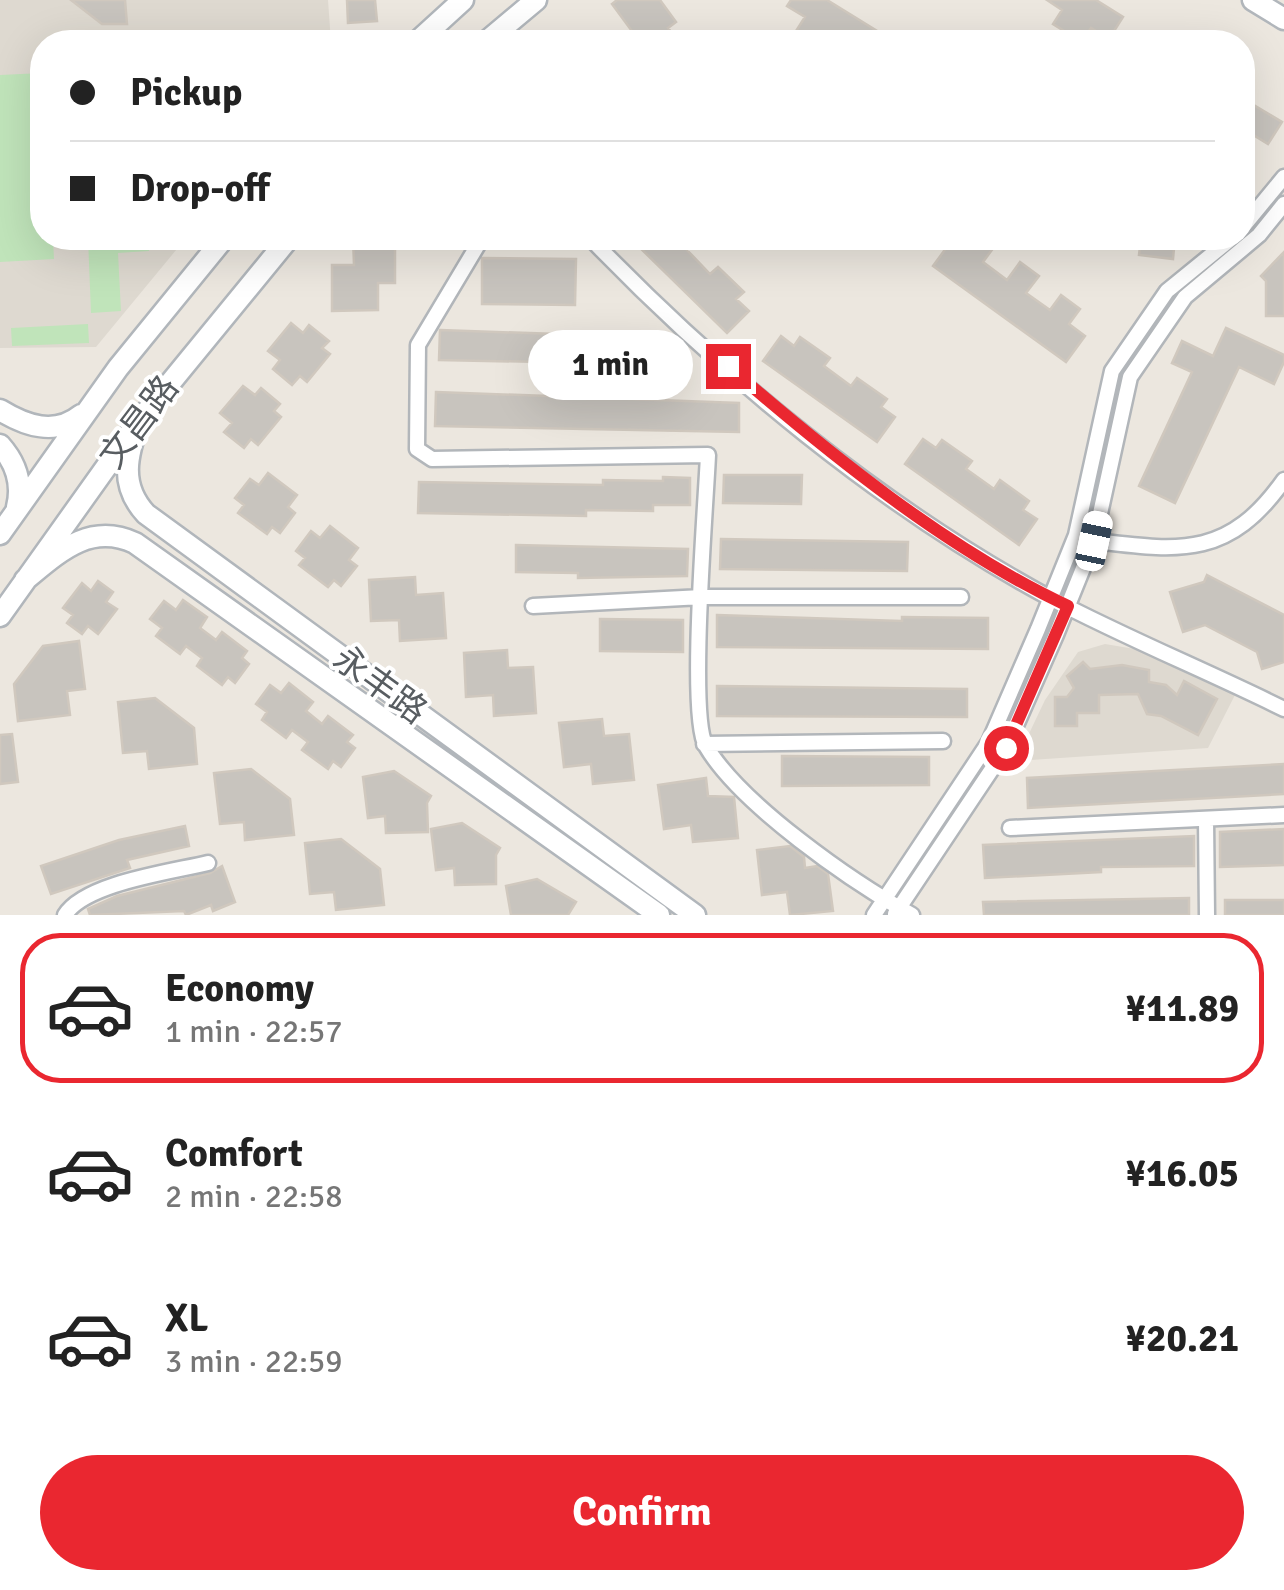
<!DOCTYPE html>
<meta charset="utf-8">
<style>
body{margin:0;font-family:Signika,"Noto Sans SC",sans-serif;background:#f2f2f2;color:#222;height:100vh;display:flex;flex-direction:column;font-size:38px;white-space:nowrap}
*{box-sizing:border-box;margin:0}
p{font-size:32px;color:#767676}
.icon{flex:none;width:55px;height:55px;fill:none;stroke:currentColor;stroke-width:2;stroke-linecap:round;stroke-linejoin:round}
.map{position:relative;height:915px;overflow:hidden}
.panel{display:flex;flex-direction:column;background:#fff;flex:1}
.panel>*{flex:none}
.top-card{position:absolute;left:30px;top:30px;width:1225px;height:220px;border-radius:40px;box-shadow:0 10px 40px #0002;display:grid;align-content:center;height:220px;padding:0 40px;background:#fff}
.end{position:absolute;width:45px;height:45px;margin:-22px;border:12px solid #ea2730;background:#fff;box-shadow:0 0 0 5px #fff}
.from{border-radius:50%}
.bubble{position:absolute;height:70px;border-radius:35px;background:#fff;box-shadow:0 10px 40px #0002;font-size:32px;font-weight:800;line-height:70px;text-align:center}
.car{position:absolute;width:30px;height:60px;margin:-30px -15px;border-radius:12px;box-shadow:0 0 8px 2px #0007;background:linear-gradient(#fff 24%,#345 0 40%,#fff 0 76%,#345 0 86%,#fff 0)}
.top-card b{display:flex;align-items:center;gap:35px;height:95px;font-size:38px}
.top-card b+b{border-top:2px solid #e0e0e0}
.top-card i{width:25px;height:25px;background:#222}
ul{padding:18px 0 0;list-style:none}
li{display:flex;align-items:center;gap:30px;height:150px;margin:0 20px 15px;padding:0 20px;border:5px solid transparent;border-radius:40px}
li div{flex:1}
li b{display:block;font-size:38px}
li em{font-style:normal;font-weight:800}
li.on{border-color:#ea2730}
li>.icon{width:90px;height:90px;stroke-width:1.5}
.primary-button{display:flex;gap:20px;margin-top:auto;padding:20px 40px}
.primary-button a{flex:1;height:115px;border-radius:60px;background:#ea2730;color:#fff;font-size:40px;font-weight:800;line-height:115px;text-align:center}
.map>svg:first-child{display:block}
.education{fill:#ded9d0}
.green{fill:#c0e4ba}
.building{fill:#c8c4be;stroke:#d0c8be;stroke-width:2.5}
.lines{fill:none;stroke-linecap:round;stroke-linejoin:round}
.street-casing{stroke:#b2b6ba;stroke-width:19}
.secondary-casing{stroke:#b1b6bb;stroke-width:25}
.street{stroke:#fff;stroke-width:14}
.secondary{stroke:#fff;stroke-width:20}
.route{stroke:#ea2730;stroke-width:12}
.labels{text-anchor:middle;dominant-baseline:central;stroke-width:8;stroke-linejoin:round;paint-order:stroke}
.street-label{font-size:35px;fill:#585d61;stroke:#fff}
</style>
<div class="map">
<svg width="1284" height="915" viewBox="0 0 1284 915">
<rect width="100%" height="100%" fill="#ece7df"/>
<path class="education" d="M0,0H328L331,42H42V238H186L96,347L0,348Z
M1105,644L1135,649L1235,695L1208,748L1016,761L1045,700L1078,652Z"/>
<path class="green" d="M42,73V238H53L54,259L0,262V75Z
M88,238H148L149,251L118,253L121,311L91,313Z
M88,324L89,343L12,346L11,328Z"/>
<path class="building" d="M71,0H125L127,24H102Z
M347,0H375L377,21L348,23Z
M617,0H660L676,22L668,28L679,42H640L612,4Z
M791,0H827L895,42H846L833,35L829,42H814L796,31L805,17L787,6Z
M1047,0H1096L1123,17L1109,39L1091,28L1082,42L1053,24L1062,10Z
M1242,98L1282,122L1268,144L1250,133L1242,144Z
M353,238H395V283H378V310L332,311V265H354Z
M630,238H688L694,243L687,250L710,274L718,267L744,292L736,299L749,311L727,333Z
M972,238H981L994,247L983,262L1007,280L1020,262L1039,276L1026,293L1050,310L1061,295L1080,309L1069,324L1085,336L1066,362L933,266L952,240L964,248Z
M1141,238H1175L1173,259L1139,255Z
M1284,252V316H1266V281L1261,276Z
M482,258L576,259L575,305L482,304Z
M291,323L303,333L309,325L329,341L322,348L330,354L307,382L300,376L292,385L273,369L280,360L268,351Z
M1226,328L1284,355V362L1274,384L1239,367L1175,503L1139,486L1192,372L1172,363L1182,341L1213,356Z
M440,330L644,337V364L439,360Z
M781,336L794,346L800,337L830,358L824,366L851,386L857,378L887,399L881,407L895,417L877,442L763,361Z
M243,386L255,395L261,388L280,404L274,411L281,417L258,445L251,439L244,448L224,432L232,423L220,413Z
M436,392L739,403V432L435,426Z
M923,439L936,448L942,440L972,461L966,469L994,489L1000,480L1029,501L1023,510L1037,519L1019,545L905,464Z
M268,473L297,495L288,507L295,513L280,533L272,527L267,534L238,513L244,505L235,498L250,479L259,485Z
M724,475H802L801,504L723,503Z
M663,477L690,478V505H653V511L586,510V516L418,513L419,482L603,485V480L663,481Z
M330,526L358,548L349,560L357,566L341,586L334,580L328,587L299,565L305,558L296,551L311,531L320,538Z
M721,539L908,542L907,571L720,569Z
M516,545L688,549L687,576L578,578V573L516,572Z
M1207,575L1284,615V662L1262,669L1257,652L1205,625L1183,632L1170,592L1204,582Z
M415,577L416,595L443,593L446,638L400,641L399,620L371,621L369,580Z
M98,581L113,592L106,602L117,609L98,634L88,626L82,634L67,623L73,615L63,608L82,583L91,591Z
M183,600L207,617L200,628L216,640L222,632L247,651L242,658L249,664L235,683L228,677L222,685L197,666L202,658L186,646L180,654L156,636L162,628L150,619L164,601L176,610Z
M717,615L902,621V617L988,618V649L717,647Z
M600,619L683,620V652L600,651Z
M79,641L85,689L67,691L70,715L18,721L14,684L43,646Z
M507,650L508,668L533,667L536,713L494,716L493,695L466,697L464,653Z
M1083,662L1090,669L1122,665L1149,670V682L1166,685L1177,695L1184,681L1217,699L1198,735L1161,716L1147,714L1138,694L1099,695V713H1077V726H1055V697H1067L1074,688L1067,676Z
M289,683L313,702L306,711L322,724L328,716L353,735L347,742L355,748L341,767L333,761L328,769L302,750L308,742L292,730L286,738L262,720L267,712L256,704L270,685L281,693Z
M717,686L967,689V717L717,716Z
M155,698L194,728L197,764L149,769L147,751L123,753L118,702Z
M602,719L604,736L629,734L634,780L593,784L591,764L564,767L559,723Z
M12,734L18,782L0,784V735Z
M782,756L929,757V785L782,786Z
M1284,764V794L1028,808L1027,778Z
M251,769L290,799L294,835L245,840L244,822L220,824L214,773Z
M394,771L431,796L427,803L428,832L386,833L385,816L368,818L363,777Z
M706,778L708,796L734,797L738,838L693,842L691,825L664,829L658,785Z
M462,823L500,848L496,855V884L455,885L454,868L436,870L431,829Z
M185,826L189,846L127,860L130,868L51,894L41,866L119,840Z
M1284,829V865L1220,867V832Z
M1194,836V866L1101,867V872L985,878L983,845Z
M341,839L380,869L384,905L336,910L334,892L310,894L305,843Z
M790,846L804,857L805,868L817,866L828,874L833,911L790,915L787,892L762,895L757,850Z
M222,866L235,902L213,911L211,905L186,915L184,911L90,915L88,909L117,896L210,873Z
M537,879L576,902L568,915H511L506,886Z
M1189,898V915H984L983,902Z
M1225,900H1284V915H1225Z"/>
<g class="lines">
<g class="street-casing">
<path id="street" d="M1242,228L1284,177
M482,238L418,345L417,449L432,459L708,455C706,503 688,716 706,746C740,804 852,882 912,915
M590,238C721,374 883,508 1050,598C1126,638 1207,671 1284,709
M1094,541C1180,551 1228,559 1284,480
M533,606L702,597H961
M704,744L943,741
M1206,819L1207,915
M1010,828L1284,815
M895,914L1006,748L1056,635L1094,541L1130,377L1185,297L1259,235L1284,204
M65,915C85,883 171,872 208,863
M874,915L989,742L1038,629L1076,535L1112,371L1167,291L1232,238"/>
</g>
<g class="secondary-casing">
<path id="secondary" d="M1253,0L1284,19
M417,42L463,0
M486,42L536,0
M0,410C26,426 55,436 81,415
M139,421C127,455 119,485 146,514L695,915
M0,445C16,463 23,483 17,507
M0,534L118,368L224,238
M25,580C59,552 90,522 135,543L659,915
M0,616L139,421L289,238"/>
</g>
<use href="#street" class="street"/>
<use href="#secondary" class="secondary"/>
</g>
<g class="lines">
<path class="route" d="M728,366C827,452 948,550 1068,606L1006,748"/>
</g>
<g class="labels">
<g class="street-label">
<text transform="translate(139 422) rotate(-53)">文昌路</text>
<text transform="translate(380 685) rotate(36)">永丰路</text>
</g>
</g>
</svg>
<i class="end from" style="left:1006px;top:748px"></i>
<i class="end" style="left:728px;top:366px"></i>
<div class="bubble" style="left:528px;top:330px;width:165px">1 min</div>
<i class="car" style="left:1094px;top:541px;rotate:12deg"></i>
<div class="top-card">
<b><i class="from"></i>Pickup</b>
<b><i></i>Drop-off</b>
</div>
</div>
<section class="panel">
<ul>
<li class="on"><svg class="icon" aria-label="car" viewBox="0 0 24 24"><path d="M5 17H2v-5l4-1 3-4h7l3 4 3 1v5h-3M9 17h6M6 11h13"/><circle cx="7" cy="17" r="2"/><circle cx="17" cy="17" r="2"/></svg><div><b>Economy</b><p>1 min · 22:57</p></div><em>¥11.89</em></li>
<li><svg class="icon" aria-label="car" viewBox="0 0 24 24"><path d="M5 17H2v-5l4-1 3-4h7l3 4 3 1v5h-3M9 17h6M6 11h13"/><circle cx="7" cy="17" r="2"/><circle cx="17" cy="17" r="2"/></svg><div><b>Comfort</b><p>2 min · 22:58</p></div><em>¥16.05</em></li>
<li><svg class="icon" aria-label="car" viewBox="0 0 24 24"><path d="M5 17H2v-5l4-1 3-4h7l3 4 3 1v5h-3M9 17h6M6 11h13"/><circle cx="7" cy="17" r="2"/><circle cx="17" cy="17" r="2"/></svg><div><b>XL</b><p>3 min · 22:59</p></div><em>¥20.21</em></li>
</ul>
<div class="primary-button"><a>Confirm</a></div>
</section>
